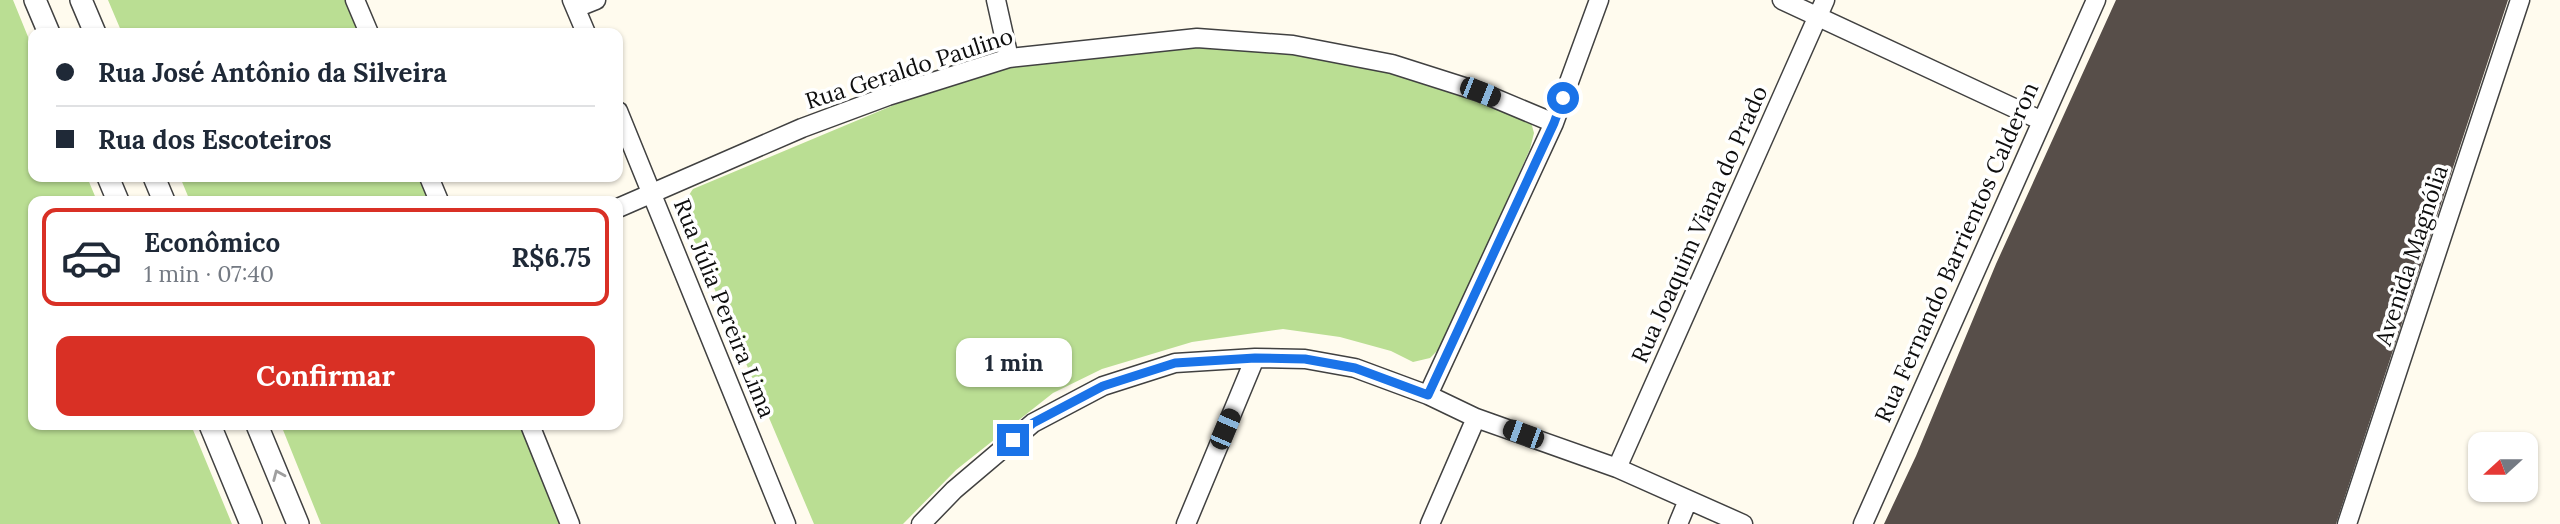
<!DOCTYPE html>
<html lang="pt">
<meta charset="utf-8">
<style>
body{margin:0;font-family:Lora,serif;background:#f6f6f7;color:#1f2937;height:100vh;display:flex;flex-direction:column;font-size:26px;white-space:nowrap}
*{box-sizing:border-box;margin:0}
p{font-size:23px;color:#747a83}
.icon{flex:none;width:38px;height:38px;fill:none;stroke:currentColor;stroke-width:2;stroke-linecap:round;stroke-linejoin:round}
.map{position:relative;flex:1;overflow:hidden}
.side{position:absolute;left:28px;top:196px;width:595px;height:234px;display:flex;flex-direction:column;background:#fff;border-radius:14px;box-shadow:0 2px 5px #0004}
.side>*{flex:none}
.guide{position:absolute;left:28px;top:28px;width:595px;height:154px;border-radius:14px;box-shadow:0 2px 5px #0004;display:grid;align-content:center;height:154px;padding:0 28px;background:#fff}
.needle{width:46px;rotate:249deg}
.controls{position:absolute;left:2468px;top:432px;display:grid;gap:14px}
.controls a{display:grid;place-items:center;width:70px;height:70px;border-radius:14px;background:#fff;box-shadow:0 2px 5px #0004;font-size:35px}
.end{position:absolute;width:32px;height:32px;margin:-16px;border:9px solid #1a73e8;background:#fff;box-shadow:0 0 0 4px #fff}
.from{border-radius:50%}
.bubble{position:absolute;height:49px;border-radius:14px;background:#fff;box-shadow:0 2px 5px #0004;font-size:23px;font-weight:700;line-height:49px;text-align:center}
.car{position:absolute;width:21px;height:42px;margin:-21px -10px;border-radius:9px;box-shadow:0 0 5px 2px #0007;background:linear-gradient(#222 24%,#8ab4d8 0 40%,#222 0 76%,#8ab4d8 0 86%,#222 0)}
.guide b{display:flex;align-items:center;gap:24px;height:66px;font-size:26px}
.guide b+b{border-top:2px solid #e0e1e3}
.guide i{width:18px;height:18px;background:#1f2937}
ul{padding:12px 0 0;list-style:none}
li{display:flex;align-items:center;gap:21px;height:98px;margin:0 14px 10px;padding:0 14px;border:4px solid transparent;border-radius:14px}
li div{flex:1}
li b{display:block;font-size:26px}
li em{font-style:normal;font-weight:700}
li.on{border-color:#d93025}
li>.icon{width:63px;height:63px;stroke-width:1.5}
.button{display:flex;gap:14px;margin-top:auto;padding:14px 28px}
.button a{flex:1;height:80px;border-radius:14px;background:#d93025;color:#fff;font-size:28px;font-weight:700;line-height:80px;text-align:center}
.map>svg:first-child{display:block}
.forest{fill:#bade93}
.building{fill:#574e49}
.lines{fill:none;stroke-linecap:round;stroke-linejoin:round}
.minor-casing{stroke:#414141;stroke-width:21}
.tertiary-casing{stroke:#414141;stroke-width:24}
.minor{stroke:#fff;stroke-width:18}
.tertiary{stroke:#fff;stroke-width:21}
.oneway{stroke:#9f9f9f}
.route{stroke:#1a73e8;stroke-width:9}
.labels{text-anchor:middle;dominant-baseline:central;stroke-width:7;stroke-linejoin:round;paint-order:stroke}
.street-label{font-size:23px;fill:#0e0e0e;stroke:#fff}
</style>
<div class="map">
<svg width="2560" height="524" viewBox="0 0 2560 524">
<rect width="100%" height="100%" fill="#fffbee"/>
<path class="forest" d="M0,0H13L33,49V177H87L97,201H33V425H191L232,524H0Z
M108,0H362L375,33H122Z
M1199,41L1391,65L1531,122L1534,133L1530,149L1444,344L1430,358L1413,362L1391,351L1340,337L1283,329L1192,342L1102,369L1053,393L956,470L903,524H814L690,231C684,212 681,206 693,189L937,87L1013,65Z
M180,177H433L443,201H190Z
M281,425H533L573,524H321Z"/>
<path class="building" d="M2116,0H2508L2336,524H1884L1916,456L1996,264Z"/>
<g class="lines">
<g class="minor-casing">
<path id="minor" d="M355,0L369,33
M572,0L586,33
M996,0L1009,58
M1782,0L2040,120
M576,8L596,0
M618,111L786,524
M429,177L439,201
M618,208L802,128L888,96L1009,58L1197,38L1293,45L1392,64L1480,92L1554,123
M1428,395L1554,123L1599,0
M530,425L570,524
M1617,468L1825,0
M921,524L954,490L1033,423L1103,386L1175,363L1255,358L1305,359L1355,368L1428,395L1476,418L1617,468L1743,524
M1186,524L1255,358
M1430,524L1476,418
M1678,524L1688,500
M1863,524L2096,0
M2347,524L2520,0"/>
</g>
<g class="tertiary-casing">
<path id="tertiary" d="M35,0L49,33
M81,0L95,33
M108,177L118,201
M154,177L164,201
M210,425L251,524
M257,425L298,524"/>
</g>
<use href="#minor" class="minor"/>
<use href="#tertiary" class="tertiary"/>
</g>
<defs><path id="oneway-chevron" d="M-2-3.5L2.5 0L-2 3.5" fill="none" stroke-width="1.6" stroke-linecap="round" stroke-linejoin="round" transform="scale(1.75)"/></defs>
<use class="oneway" href="#oneway-chevron" transform="translate(278 475) rotate(-113)"/>
<g class="lines">
<path class="route" d="M1013,440L1033,423L1103,386L1175,363L1255,358L1305,359L1355,368L1428,395L1554,123L1563,98"/>
</g>
<g class="labels">
<g class="street-label">
<text transform="translate(909 68) rotate(-18)">Rua Geraldo Paulino</text>
<text transform="translate(1699 224) rotate(-66)">Rua Joaquim Viana do Prado</text>
<text transform="translate(1956 252) rotate(-66)">Rua Fernando Barrientos Calderon</text>
<text transform="translate(2411 255) rotate(-72)">Avenida Magnólia</text>
<text transform="translate(725 308) rotate(68)">Rua Júlia Pereira Lima</text>
</g>
</g>
</svg>
<div class="controls">
<a><svg class="needle" viewBox="-14 -14 28 28"><path d="M0-13l5 13h-10z" fill="#e53935"/><path d="M0 13l5-13h-10z" fill="#747a83"/></svg></a>
</div>
<i class="end from" style="left:1563px;top:98px"></i>
<i class="end" style="left:1013px;top:440px"></i>
<div class="bubble" style="left:956px;top:338px;width:116px">1 min</div>
<i class="car" style="left:1480px;top:92px;rotate:112deg"></i>
<i class="car" style="left:1225px;top:429px;rotate:23deg"></i>
<i class="car" style="left:1523px;top:434px;rotate:290deg"></i>
<div class="guide">
<b><i class="from"></i>Rua José Antônio da Silveira</b>
<b><i></i>Rua dos Escoteiros</b>
</div>
<section class="side">
<ul>
<li class="on"><svg class="icon" aria-label="car" viewBox="0 0 24 24"><path d="M5 17H2v-5l4-1 3-4h7l3 4 3 1v5h-3M9 17h6M6 11h13"/><circle cx="7" cy="17" r="2"/><circle cx="17" cy="17" r="2"/></svg><div><b>Econômico</b><p>1 min · 07:40</p></div><em>R$6.75</em></li>
</ul>
<div class="button"><a>Confirmar</a></div>
</section>
</div>
